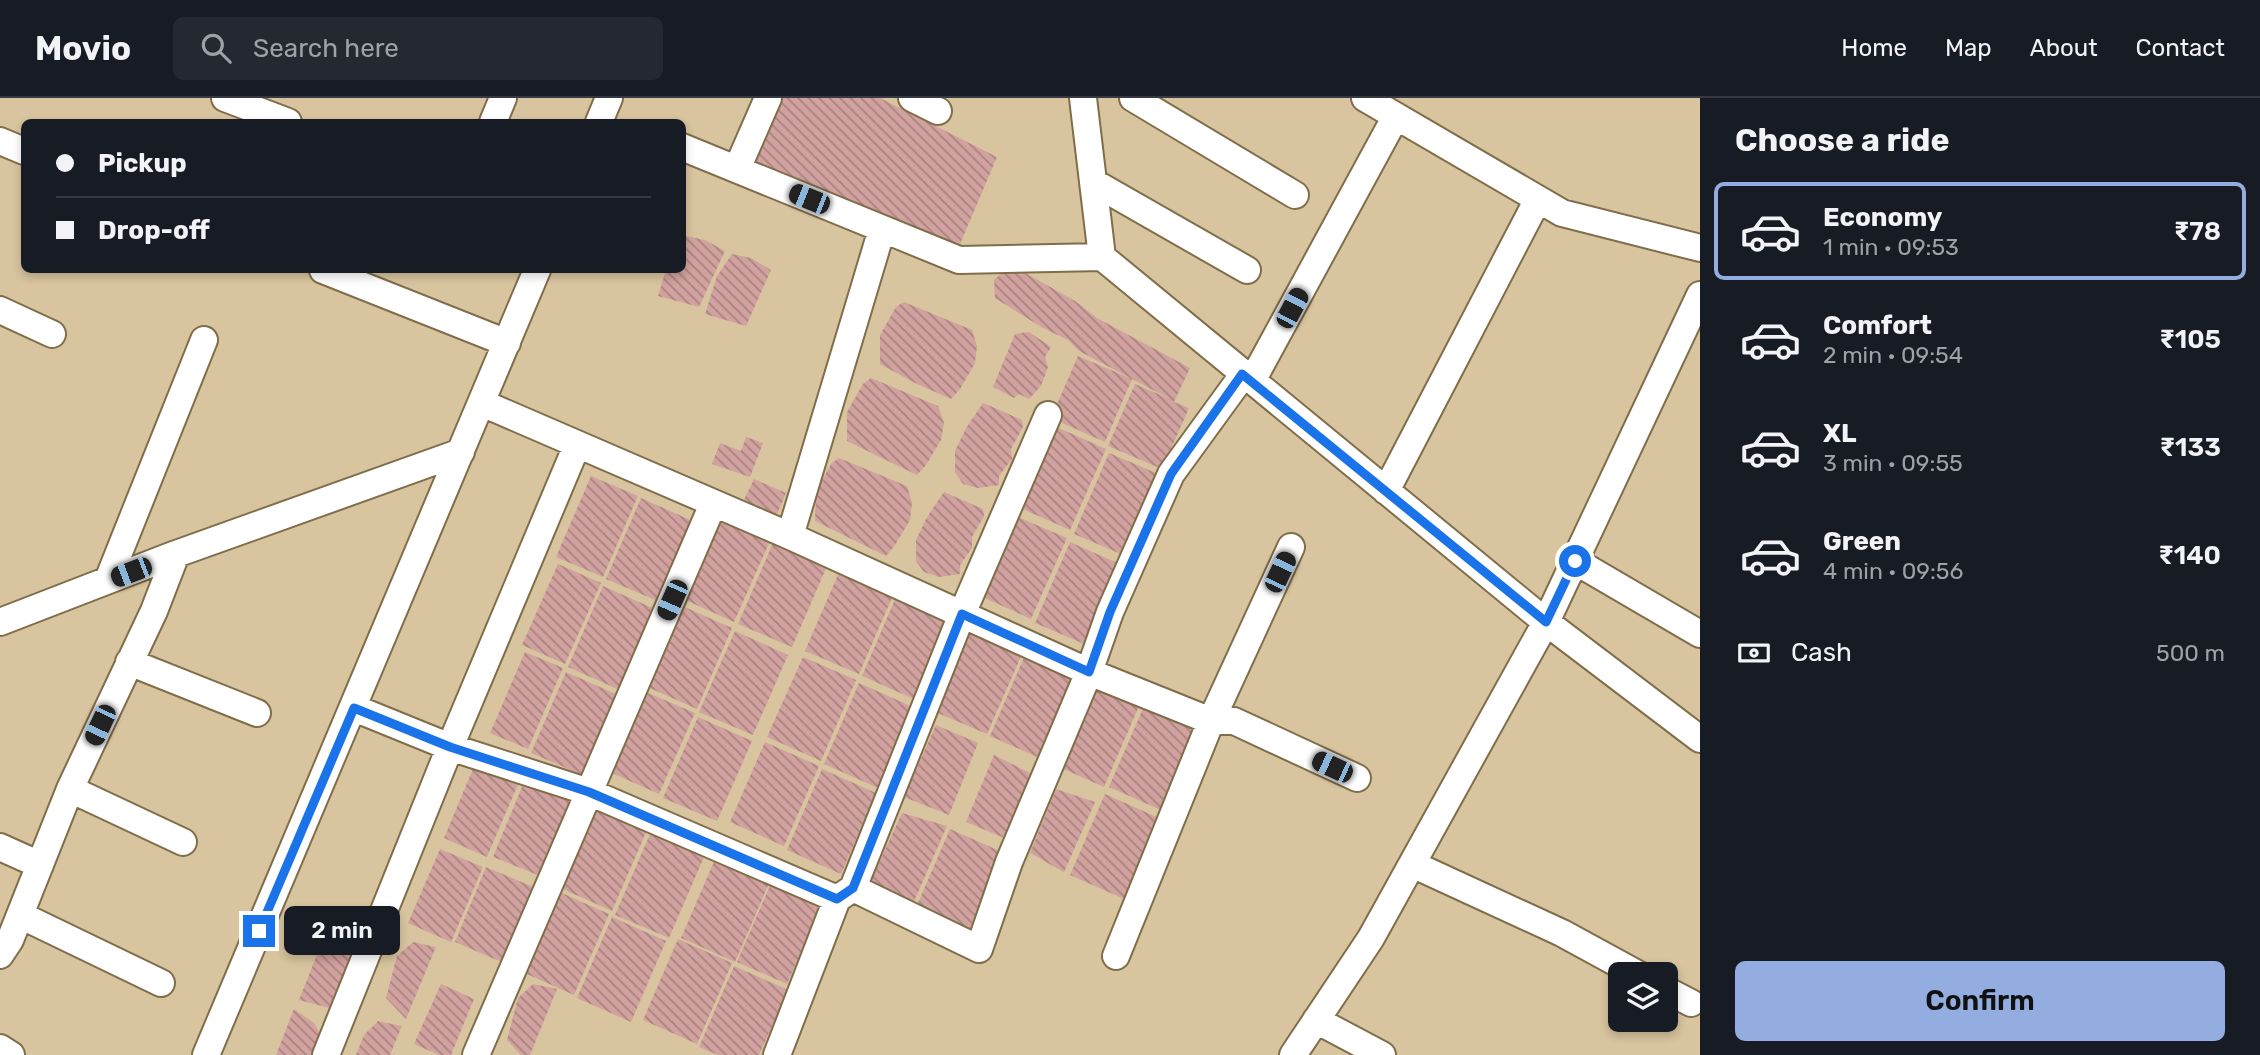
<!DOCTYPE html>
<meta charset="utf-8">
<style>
body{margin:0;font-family:Rubik,sans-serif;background:#242831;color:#f1f3f6;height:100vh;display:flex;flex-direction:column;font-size:26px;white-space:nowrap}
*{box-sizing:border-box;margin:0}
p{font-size:23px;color:#9ea1a6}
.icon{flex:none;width:38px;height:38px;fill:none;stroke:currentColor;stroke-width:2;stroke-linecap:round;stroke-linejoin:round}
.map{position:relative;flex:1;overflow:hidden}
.details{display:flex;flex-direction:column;background:#171b24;width:560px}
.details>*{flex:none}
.hud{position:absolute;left:21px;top:21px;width:665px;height:154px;border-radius:10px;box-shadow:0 4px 10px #0003;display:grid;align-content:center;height:154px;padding:0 35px;background:#171b24}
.buttons{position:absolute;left:1608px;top:864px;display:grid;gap:14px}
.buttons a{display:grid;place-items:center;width:70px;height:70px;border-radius:10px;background:#171b24;box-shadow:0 4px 10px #0003;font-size:35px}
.end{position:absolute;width:32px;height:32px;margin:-16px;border:9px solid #1a73e8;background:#fff;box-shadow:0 0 0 4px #fff}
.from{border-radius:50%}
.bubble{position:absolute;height:49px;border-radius:10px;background:#171b24;box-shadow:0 4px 10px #0003;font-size:23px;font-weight:600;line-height:49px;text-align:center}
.car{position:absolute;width:21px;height:42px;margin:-21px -10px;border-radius:9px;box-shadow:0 0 5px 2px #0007;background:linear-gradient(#222 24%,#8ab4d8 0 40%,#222 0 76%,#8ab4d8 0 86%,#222 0)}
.hud b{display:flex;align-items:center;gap:24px;height:66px;font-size:26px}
.hud b+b{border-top:2px solid #363941}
.hud i{width:18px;height:18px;background:#f1f3f6}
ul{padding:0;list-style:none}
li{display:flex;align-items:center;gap:21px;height:98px;margin:0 14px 10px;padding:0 21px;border:4px solid transparent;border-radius:10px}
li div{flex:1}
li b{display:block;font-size:26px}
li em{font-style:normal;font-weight:600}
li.current{border-color:#94ade0}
li>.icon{width:63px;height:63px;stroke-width:1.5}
h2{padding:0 35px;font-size:32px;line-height:84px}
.pay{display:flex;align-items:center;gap:18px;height:77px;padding:0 35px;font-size:26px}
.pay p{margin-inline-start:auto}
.action{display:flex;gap:14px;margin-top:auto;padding:14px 35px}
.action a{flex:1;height:80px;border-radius:10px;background:#94ade0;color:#111;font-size:28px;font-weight:600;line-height:80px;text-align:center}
header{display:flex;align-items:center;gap:42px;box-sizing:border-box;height:98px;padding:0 35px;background:#171b24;border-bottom:2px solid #363941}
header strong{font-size:33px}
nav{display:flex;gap:38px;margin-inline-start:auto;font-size:24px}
.search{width:490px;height:63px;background:#242831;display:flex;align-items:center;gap:18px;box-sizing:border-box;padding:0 24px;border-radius:10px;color:#9ea1a6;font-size:26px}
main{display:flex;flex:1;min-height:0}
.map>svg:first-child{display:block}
.building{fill:url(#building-back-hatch)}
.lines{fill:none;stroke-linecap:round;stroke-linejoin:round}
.minor-casing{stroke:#806d4a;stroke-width:30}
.minor{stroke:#fff;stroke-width:26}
.route{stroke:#1a73e8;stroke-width:9}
</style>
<header>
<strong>Movio</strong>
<div class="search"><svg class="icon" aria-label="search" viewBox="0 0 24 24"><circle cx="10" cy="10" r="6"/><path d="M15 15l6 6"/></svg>Search here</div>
<nav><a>Home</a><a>Map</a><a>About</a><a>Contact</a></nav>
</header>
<main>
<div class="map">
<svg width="1700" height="957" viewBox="0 0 1700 957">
<defs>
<pattern id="building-back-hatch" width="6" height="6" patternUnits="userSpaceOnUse" patternTransform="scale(1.75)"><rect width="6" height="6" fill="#d1a29f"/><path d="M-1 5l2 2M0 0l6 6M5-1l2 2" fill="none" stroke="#a98380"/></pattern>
</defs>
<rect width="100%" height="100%" fill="#d8c49e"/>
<path class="building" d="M782,0H880L997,59L960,146L888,125L751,67Z
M686,138L705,142L725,153L699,209L658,198L666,172H682V142Z
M732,156L751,160L771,172L746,228L705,216L717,178Z
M1011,167L1075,203L1097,220L1190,270L1174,304L1189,310L1162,371L1108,348L1135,286L1170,301L1079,253L1068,242L1043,230L995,200L994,182Z
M904,204L972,232L977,248L975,265L960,291L951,301L915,285L880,266V237L896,209Z
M1029,234L1051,249L1045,259L1048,269L1041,288L1029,301L1019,296L1014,300L993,289L1015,236Z
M1078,258L1132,281L1105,344L1051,320Z
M871,280L938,308L944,325L941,342L926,367L917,377L847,343V314L863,286Z
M983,305L1022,322L1023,329L1011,351L1012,361L999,378V387L978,390L963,386L955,374V353L966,330Z
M1052,327L1106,351L1070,432L1016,408Z
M746,339L763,345L750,379L712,366L720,345L741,353Z
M1109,355L1163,378L1128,459L1074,436Z
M839,360L907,388L912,405L910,422L895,447L886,458L815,423L816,394L831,366Z
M591,378L638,398L603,479L556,459Z
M754,381L786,395L775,421L742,406Z
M944,394L983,411L984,418L972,439V450L960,467V476L939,479L924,474L916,463V442L927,419Z
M641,400L695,424L660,504L606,481Z
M1013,417L1067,440L1031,521L978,497Z
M716,420L770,443L734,524L681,500Z
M1070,444L1124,468L1089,548L1035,525Z
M773,445L827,468L792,549L738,526Z
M558,466L601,485L565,566L522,547Z
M840,472L894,495L859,576L805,553Z
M603,488L657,512L622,593L568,569Z
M897,497L951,521L916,602L862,578Z
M678,506L732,530L697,611L643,587Z
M968,532L1022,556L987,636L933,613Z
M735,533L788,557L753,637L699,614Z
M525,554L563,570L528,651L490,635Z
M1025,557L1079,581L1044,662L990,638Z
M803,559L856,582L821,663L767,639Z
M566,574L620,598L585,678L531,655Z
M859,585L913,609L878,690L824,666Z
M1092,587L1139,608L1104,689L1057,668Z
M641,592L695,615L659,696L605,672Z
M1144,608L1199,632L1163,713L1109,689Z
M698,619L752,643L717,723L663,700Z
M936,627L978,645L949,717L904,699Z
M765,644L819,668L784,748L730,724Z
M994,657L1034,677L1009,742L966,724Z
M475,666L519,684L487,759L444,740Z
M822,671L876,695L841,776L787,752Z
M524,684L575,706L545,780L493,759Z
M1056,691L1095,704L1064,774L1030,755Z
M1105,696L1159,720L1124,801L1070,777Z
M593,708L647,732L612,813L558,789Z
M902,715L947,728L912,808L869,787Z
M950,731L1004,755L974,835L915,812Z
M650,736L704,759L669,840L615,817Z
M440,751L483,769L451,844L408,825Z
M716,759L770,783L735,864L681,840Z
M486,769L538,791L506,866L455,844Z
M772,783L822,805L787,886L737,864Z
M555,792L609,816L574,897L520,873Z
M612,819L666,843L631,924L577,900Z
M326,834L346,848L353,860L333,911L299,902Z
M678,841L732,865L697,946L643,922Z
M413,844L436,849L406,921L386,900L397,858Z
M734,868L788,892L759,957H718L699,949Z
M441,886L474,901L451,957H439L414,946Z
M533,886L557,891L530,957H521L507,942L518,900Z
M294,911L314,925L321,937L314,957H276Z
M378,923L402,928L390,957H356L364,937Z"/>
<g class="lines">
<g class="minor-casing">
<path id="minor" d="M225,0L288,24
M912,0L938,13
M1083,0L1102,159L1546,524L1700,641
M1133,0L1295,97
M1365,0L1562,115L1700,150
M493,24L503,0
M599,24L609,0
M0,43L24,53
M682,49L959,162L1102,159
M737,71L768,0
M1093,84L1247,172
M323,172L507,245
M0,212L52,236
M1252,283L1396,18
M482,305L790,438L1089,574L1211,623H1234L1357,680
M1386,393L1538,101
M790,438L882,131
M1575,463L1700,536
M108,482L204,242
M0,524L176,456
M129,564L257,615
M354,610L450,649L589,694L837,801L853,790L962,516L1048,317
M70,691L183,744
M0,749L40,767
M1412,766L1562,835L1639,877
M853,790L979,851L1009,764L1089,574L1110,514L1171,376L1243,277
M20,817L161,885
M0,857L10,842L70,691L154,513L176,456L461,354
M1116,858L1211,623L1291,449
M1666,892L1691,905
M1316,922L1382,957
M0,950L11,957
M206,957L537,172
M326,957L450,649L577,347
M476,957L713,406
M777,957L837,801
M1293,957L1371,840L1546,524L1700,197"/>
</g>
<use href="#minor" class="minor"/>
</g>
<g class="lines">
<path class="route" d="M259,833L354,610L450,649L589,694L837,801L853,790L962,516L1089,574L1110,514L1171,376L1242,276L1546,524L1575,463"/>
</g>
</svg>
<div class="buttons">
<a><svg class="icon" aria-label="layers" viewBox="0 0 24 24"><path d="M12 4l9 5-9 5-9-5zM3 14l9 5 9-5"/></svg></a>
</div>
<i class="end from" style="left:1575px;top:463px"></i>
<i class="end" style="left:259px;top:833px"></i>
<div class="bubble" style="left:284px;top:808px;width:116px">2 min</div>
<i class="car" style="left:809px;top:101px;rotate:292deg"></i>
<i class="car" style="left:1292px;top:210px;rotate:28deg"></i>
<i class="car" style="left:131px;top:474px;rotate:249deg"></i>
<i class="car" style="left:1280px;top:474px;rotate:25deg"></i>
<i class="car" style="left:672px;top:502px;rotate:204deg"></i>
<i class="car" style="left:100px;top:627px;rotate:205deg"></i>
<i class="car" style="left:1332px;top:669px;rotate:295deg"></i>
<div class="hud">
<b><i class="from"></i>Pickup</b>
<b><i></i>Drop-off</b>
</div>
</div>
<section class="details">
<h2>Choose a ride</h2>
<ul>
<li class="current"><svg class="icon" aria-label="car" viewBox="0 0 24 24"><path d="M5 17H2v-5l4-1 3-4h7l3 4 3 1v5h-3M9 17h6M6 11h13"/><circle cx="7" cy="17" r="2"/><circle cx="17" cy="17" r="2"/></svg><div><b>Economy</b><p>1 min · 09:53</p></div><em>₹78</em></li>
<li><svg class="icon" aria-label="car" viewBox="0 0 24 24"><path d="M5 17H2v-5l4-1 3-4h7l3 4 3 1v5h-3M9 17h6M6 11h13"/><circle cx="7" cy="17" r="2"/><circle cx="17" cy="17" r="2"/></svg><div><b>Comfort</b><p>2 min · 09:54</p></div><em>₹105</em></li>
<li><svg class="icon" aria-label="car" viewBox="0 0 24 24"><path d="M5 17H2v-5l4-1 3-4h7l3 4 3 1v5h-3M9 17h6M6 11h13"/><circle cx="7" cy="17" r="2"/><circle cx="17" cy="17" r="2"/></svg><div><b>XL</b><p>3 min · 09:55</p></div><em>₹133</em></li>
<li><svg class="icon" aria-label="car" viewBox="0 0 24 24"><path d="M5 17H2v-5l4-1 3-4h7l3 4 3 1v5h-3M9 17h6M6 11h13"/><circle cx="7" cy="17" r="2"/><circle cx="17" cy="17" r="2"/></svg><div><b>Green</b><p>4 min · 09:56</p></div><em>₹140</em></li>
</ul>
<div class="pay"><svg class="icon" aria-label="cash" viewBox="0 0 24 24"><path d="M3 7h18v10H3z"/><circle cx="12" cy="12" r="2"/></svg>Cash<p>500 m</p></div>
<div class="action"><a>Confirm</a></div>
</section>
</main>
